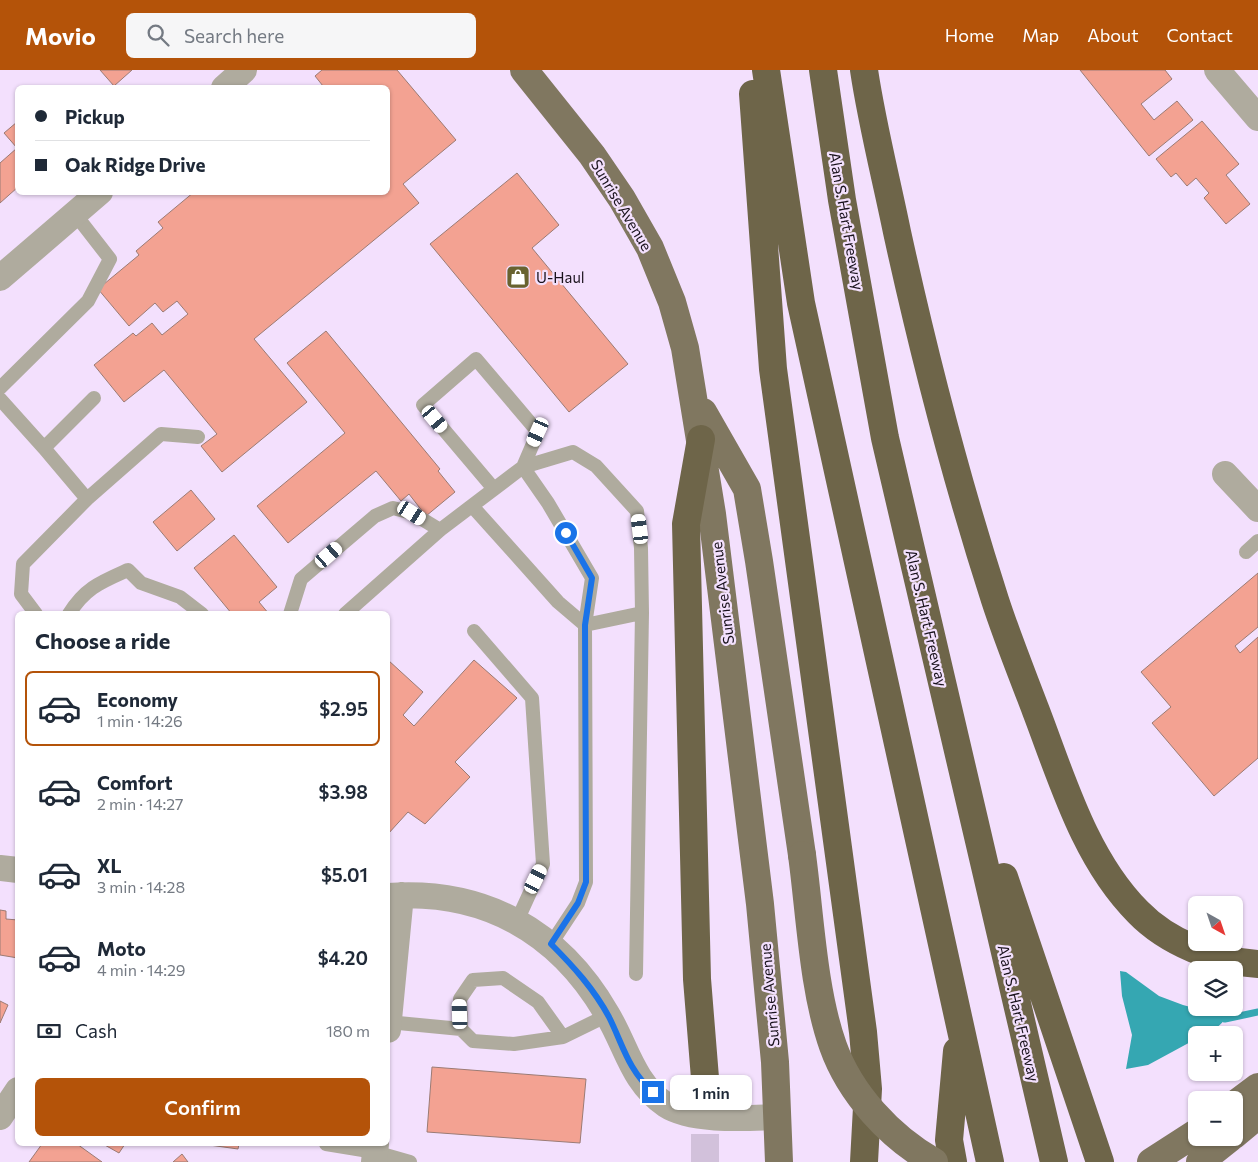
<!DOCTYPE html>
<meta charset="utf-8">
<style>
body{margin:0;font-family:Commissioner,sans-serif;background:#f6f6f7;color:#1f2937;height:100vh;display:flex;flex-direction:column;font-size:19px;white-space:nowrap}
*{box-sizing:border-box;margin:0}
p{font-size:16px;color:#747a83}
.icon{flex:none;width:28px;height:28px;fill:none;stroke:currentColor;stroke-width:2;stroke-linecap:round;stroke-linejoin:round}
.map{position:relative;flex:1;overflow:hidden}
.details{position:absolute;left:15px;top:541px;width:375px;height:535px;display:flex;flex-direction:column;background:#fff;border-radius:8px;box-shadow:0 1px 4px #0004}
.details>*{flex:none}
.guide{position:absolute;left:15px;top:15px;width:375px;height:110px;border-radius:8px;box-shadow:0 1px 4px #0004;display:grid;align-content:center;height:110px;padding:0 20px;background:#fff}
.needle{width:32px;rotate:140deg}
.tools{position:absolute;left:1188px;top:826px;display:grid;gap:10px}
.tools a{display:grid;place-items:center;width:55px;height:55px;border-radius:8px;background:#fff;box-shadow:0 1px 4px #0004;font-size:25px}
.end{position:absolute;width:22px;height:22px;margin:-11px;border:6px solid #1a73e8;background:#fff;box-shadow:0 0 0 2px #fff}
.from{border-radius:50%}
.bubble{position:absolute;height:35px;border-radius:8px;background:#fff;box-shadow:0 1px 4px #0004;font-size:16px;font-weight:600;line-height:35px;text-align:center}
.car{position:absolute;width:15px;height:30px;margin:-15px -8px;border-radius:6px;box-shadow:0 0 4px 1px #0007;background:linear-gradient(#fff 24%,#345 0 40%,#fff 0 76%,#345 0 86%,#fff 0)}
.guide b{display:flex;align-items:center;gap:18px;height:48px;font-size:19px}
.guide b+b{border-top:1px solid #e0e1e3}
.guide i{width:12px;height:12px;background:#1f2937}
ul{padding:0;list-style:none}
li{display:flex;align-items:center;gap:15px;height:75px;margin:0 10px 8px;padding:0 10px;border:2px solid transparent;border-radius:8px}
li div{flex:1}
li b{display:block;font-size:19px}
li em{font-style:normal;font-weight:600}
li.on{border-color:#b45309}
li>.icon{width:45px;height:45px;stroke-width:1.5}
h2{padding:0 20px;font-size:22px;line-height:60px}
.pay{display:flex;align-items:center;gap:12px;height:55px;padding:0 20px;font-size:19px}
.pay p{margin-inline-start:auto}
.primary-button{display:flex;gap:10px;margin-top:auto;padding:10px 20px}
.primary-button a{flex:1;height:58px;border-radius:8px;background:#b45309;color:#fff;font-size:20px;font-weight:600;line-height:58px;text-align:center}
header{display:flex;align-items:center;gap:30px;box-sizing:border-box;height:70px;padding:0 25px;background:#b45309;color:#fff}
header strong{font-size:24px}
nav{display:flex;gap:28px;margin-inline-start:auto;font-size:18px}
.search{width:350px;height:45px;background:#f6f6f7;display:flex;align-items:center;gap:12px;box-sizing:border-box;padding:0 18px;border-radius:8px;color:#747a83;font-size:19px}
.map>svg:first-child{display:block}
.water{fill:#35a7b2}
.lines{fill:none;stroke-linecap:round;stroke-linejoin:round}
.stream{stroke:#35a7b2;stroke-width:7}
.building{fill:#f3a292;stroke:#9b7b74}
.highway-tunnel{stroke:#d2c1db;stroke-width:28;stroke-dasharray:28 14;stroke-linecap:butt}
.lane{stroke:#afab9e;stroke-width:14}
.street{stroke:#afab9e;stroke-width:26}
.primary{stroke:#807760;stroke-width:28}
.highway{stroke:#6e6549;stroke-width:28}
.primary-bridge{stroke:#807760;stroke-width:28}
.route{stroke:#1a73e8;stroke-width:6}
.labels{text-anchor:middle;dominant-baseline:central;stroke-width:4.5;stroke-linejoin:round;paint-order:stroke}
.street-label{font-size:15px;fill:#19121c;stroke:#f3e0fd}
.poi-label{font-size:15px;fill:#19121c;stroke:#f3e0fd;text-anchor:start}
</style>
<header>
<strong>Movio</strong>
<div class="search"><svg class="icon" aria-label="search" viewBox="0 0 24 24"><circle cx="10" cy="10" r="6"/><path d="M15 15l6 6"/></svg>Search here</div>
<nav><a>Home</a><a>Map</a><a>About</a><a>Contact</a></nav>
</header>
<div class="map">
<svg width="1258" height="1092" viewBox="0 0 1258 1092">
<rect width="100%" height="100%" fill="#f3e0fd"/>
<path class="water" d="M1120,901L1126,902L1159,926L1183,935L1224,946L1225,949C1219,958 1207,965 1196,965V969L1148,995L1126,999L1132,965L1122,926Z"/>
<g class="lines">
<path class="stream" d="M1225,949L1258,942"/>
</g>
<path class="building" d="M100,0H132L114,16Z
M322,0H397L456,70L403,114L419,133L254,269L307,332L222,402L201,376L217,364L164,300L124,332L94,295L133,263L136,266L152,253L162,265L188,244L177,231L163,242L155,233L129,256L98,219L139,185L136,181L163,158L158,152L194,122H388V18H321L323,16L315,6Z
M1080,0H1165L1172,9L1141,34L1154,50L1177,31L1193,50L1149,86Z
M1202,51L1239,94L1226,105L1250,134L1226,154L1204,128L1209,123L1196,108L1187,116L1176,103L1171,107L1156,89Z
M17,52L18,117L0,133V93L17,78L4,63Z
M517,103L559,155L532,178L628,294L569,342L430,174Z
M326,261L440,399L438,401L455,422L426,446L409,424L401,431L376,401L288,473L257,436L345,363L287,293Z
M191,420L215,449L177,481L153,452Z
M234,465L277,517L259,532L269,544H232L194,498Z
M1258,503V557L1235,576L1240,583L1258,567V688L1214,726L1152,653L1171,637L1141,602Z
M388,590L423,622L403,645L414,656L474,590L517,628L455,692L470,707L425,754L408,742L388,764Z
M0,840L6,841V849L18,850V888L0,885Z
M0,931L8,935L0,953Z
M432,997L586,1009L580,1073L427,1062Z
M42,1074H77L102,1092H29Z
M103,1074H125L119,1083Z
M202,1074H239L238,1079Z
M182,1084L188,1092H173Z"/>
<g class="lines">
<path class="highway-tunnel" d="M705,1092V1008"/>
<path class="lane" d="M0,318L88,231L110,189L75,144
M0,329L44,378
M87,429L44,378L94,328
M473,437L558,532L585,555L642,543
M1246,482L1258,471
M36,544L21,524L23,494L87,429L161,364L198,367
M69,544C85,518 101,512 128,500L141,513L180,527L202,544
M290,544L301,509L375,446L393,438L412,443L440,460
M345,544L440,460L523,397L538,362L476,289L423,335L494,419
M474,561L532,628L543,794L517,851
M551,874L578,833L586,812L585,555L592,508L548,433L523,397L573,382L596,396L637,441L641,478L642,543L636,904
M388,952L461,959
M563,967L514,974L473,971L461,959L460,929L473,910L503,908L538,932L563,967L608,945
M326,1074L375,1082L410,1092"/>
<path class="street" d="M1217,0L1258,48
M224,18L244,0
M0,208L100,122
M1225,404L1258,439
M0,798L18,800
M388,826C484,819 559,861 607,944C627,977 632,1012 666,1035C692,1052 748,1048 778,1047
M388,960L401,825
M0,1047L18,1020
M374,1092L376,1074"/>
<path class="primary" d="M524,0L592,85L622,129L650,178L672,232L685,278L712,444L760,834L775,992L779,1092
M703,342L747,419L759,491L802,785
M1234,1035L1258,1017
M1234,1065L1258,1045
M1151,1092L1196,1063
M1200,1092L1230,1068"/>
<path class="highway" d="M766,0L801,233L990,1092
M823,0L842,130L885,368L1054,1092
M864,0C872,54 886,108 897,162C924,285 956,409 995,530C1007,567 1022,604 1036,641C1062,709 1085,789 1138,842C1167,872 1216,892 1258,894
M753,24L773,299L863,962L868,1019L864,1092
M701,369L686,454L697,909L705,1008
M1004,807L1100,1092
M953,1092L949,1070L957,981"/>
<path class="primary-bridge" d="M802,785C810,844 813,920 833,976C850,1024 890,1067 934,1092"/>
</g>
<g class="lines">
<path class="route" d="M566,463L592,508L585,555L586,812L578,833L551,874C573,896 594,919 609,947C623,975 628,1000 653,1022"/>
</g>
<defs>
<g id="shop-square" transform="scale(1.25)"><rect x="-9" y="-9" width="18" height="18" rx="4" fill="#68622f" stroke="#f3e0fd"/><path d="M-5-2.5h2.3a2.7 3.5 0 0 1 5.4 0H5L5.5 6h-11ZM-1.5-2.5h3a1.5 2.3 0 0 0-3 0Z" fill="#fff"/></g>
</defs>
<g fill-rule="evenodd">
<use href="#shop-square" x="518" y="207"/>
</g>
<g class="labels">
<g class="street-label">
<text transform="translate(622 135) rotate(59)">Sunrise Avenue</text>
<text transform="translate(847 151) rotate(80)">Alan S. Hart Freeway</text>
<text transform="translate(722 523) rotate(-97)">Sunrise Avenue</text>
<text transform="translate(927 548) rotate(77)">Alan S. Hart Freeway</text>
<text transform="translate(769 925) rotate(-95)">Sunrise Avenue</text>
<text transform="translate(1019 943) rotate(77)">Alan S. Hart Freeway</text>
</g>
<g class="poi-label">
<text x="536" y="207">U-Haul</text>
</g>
</g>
</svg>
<div class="tools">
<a><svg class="needle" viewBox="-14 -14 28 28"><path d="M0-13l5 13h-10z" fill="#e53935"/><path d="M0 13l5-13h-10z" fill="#747a83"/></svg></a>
<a><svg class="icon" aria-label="layers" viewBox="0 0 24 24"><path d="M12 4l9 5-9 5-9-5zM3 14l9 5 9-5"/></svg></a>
<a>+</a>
<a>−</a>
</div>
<i class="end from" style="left:566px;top:463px"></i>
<i class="end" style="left:653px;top:1022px"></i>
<div class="bubble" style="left:670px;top:1005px;width:82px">1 min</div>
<i class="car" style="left:435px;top:349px;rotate:140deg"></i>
<i class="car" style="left:538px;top:362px;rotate:204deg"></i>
<i class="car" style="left:412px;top:443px;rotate:122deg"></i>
<i class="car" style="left:640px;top:459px;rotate:353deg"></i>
<i class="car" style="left:329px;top:485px;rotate:49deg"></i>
<i class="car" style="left:536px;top:809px;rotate:26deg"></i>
<i class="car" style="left:460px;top:944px;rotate:358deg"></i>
<div class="guide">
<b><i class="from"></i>Pickup</b>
<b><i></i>Oak Ridge Drive</b>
</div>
<section class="details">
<h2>Choose a ride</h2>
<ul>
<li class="on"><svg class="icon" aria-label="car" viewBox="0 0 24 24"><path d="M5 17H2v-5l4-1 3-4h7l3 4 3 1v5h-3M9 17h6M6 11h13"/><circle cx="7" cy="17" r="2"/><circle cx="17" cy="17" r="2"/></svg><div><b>Economy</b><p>1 min · 14:26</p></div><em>$2.95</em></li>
<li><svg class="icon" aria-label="car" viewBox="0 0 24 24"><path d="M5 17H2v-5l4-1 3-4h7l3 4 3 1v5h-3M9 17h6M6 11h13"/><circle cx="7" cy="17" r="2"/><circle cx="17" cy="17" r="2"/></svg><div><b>Comfort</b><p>2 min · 14:27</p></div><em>$3.98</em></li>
<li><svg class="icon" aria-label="car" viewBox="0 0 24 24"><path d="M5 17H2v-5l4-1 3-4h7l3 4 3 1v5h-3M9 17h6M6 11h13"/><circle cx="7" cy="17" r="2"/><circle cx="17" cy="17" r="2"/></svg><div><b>XL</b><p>3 min · 14:28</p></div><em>$5.01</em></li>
<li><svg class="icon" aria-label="car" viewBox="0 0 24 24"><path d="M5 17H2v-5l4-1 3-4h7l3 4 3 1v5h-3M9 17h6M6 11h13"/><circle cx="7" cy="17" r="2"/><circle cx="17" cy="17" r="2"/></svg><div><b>Moto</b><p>4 min · 14:29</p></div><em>$4.20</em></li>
</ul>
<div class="pay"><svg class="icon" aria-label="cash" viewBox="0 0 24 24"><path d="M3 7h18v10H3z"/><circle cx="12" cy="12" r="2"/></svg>Cash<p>180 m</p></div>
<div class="primary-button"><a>Confirm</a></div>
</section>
</div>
